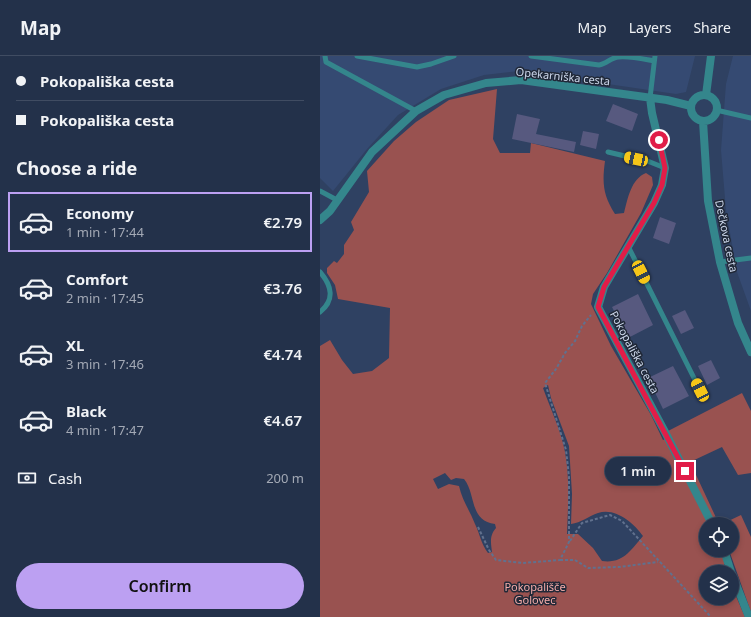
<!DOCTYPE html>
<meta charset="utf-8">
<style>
body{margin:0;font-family:"Noto Sans",sans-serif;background:#2f3d54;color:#f1f3f6;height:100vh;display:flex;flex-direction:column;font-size:15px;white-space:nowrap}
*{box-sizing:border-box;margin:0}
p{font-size:13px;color:#a3a9b5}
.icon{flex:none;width:22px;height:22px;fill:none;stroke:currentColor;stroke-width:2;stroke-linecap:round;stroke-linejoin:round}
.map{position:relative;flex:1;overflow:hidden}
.sheet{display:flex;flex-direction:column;background:#23314a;width:320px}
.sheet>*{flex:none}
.banner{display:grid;align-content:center;height:88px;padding:0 16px;background:#23314a}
.buttons{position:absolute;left:379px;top:461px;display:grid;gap:8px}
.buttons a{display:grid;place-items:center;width:40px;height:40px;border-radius:50%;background:#23314a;box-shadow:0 2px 6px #0003,0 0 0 1px #404c62;font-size:20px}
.end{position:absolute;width:18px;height:18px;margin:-9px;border:5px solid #e11d48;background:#fff;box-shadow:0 0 0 2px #fff}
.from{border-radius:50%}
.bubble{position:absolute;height:28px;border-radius:14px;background:#23314a;box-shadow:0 2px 6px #0003,0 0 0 1px #404c62;font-size:13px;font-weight:600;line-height:28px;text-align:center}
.car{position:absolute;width:12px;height:24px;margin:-12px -6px;border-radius:5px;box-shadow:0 0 3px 1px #0007;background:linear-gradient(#f5c518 24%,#345 0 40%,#f5c518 0 76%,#345 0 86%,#f5c518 0)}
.banner b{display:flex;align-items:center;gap:14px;height:38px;font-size:15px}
.banner b+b{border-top:1px solid #404c62}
.banner i{width:10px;height:10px;background:#f1f3f6}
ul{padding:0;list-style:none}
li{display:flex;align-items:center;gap:12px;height:60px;margin:0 8px 6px;padding:0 8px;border:2px solid transparent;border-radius:0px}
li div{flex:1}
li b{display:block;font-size:15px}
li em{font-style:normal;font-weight:600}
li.on{border-color:#bca0f2}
li>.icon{width:36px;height:36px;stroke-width:1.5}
h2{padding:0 16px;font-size:18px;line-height:48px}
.pay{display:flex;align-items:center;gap:10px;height:44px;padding:0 16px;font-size:15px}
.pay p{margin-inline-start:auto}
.action{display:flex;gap:8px;margin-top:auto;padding:8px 16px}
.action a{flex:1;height:46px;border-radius:24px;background:#bca0f2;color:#111;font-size:16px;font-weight:600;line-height:46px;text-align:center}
header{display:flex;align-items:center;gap:24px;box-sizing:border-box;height:56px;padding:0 20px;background:#23314a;border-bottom:1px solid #404c62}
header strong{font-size:19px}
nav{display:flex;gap:22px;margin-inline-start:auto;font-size:14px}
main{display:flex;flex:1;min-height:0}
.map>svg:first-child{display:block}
.built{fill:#354a72}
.green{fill:#995250;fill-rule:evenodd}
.building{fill:#57597f}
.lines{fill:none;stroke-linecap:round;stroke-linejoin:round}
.path{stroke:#61718e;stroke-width:2;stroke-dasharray:3 2;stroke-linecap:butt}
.service{stroke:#34868c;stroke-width:5}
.minor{stroke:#34868c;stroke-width:8}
.tertiary{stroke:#34868c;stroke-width:8}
.route{stroke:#e11d48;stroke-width:5}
.labels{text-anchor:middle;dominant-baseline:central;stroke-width:3;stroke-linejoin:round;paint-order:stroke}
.street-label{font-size:11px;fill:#ced9ed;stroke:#202837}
.park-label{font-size:11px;fill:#f5aca9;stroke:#202837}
</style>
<header>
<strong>Map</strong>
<nav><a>Map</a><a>Layers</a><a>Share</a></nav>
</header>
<main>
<section class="sheet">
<div class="banner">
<b><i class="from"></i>Pokopališka cesta</b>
<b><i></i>Pokopališka cesta</b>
</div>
<h2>Choose a ride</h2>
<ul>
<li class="on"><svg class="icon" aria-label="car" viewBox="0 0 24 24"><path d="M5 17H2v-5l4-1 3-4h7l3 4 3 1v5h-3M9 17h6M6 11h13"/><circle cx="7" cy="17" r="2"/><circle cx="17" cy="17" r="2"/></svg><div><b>Economy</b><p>1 min · 17:44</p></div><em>€2.79</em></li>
<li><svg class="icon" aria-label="car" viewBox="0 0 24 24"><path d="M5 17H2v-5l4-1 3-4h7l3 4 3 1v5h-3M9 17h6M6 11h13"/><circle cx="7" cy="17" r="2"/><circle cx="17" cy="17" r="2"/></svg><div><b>Comfort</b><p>2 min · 17:45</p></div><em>€3.76</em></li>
<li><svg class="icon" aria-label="car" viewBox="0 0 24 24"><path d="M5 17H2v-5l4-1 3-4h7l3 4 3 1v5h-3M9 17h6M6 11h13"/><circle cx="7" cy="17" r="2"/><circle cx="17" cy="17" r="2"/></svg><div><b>XL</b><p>3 min · 17:46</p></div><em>€4.74</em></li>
<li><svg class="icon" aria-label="car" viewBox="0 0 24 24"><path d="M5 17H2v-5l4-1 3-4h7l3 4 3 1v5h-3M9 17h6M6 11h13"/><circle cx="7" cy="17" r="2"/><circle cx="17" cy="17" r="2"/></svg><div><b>Black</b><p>4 min · 17:47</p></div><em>€4.67</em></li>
</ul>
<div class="pay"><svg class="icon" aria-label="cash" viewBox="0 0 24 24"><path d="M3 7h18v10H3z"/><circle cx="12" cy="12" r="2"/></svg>Cash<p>200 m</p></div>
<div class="action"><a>Confirm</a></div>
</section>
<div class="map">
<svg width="431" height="561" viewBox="0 0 431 561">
<rect width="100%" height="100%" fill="#2f4162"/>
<path class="built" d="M0,0H375L366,36L356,38L199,15L164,19L121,33L78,59L47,93L13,135L0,122Z
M413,0H431V255L417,216L406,154L401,94L406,28Z"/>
<path class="green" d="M177,33L173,83L180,97H210L211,87L285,105C282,127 283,139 295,158L304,157C308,142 311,123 326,117L332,121L333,129L321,157L287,217L273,238L271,248L291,290L331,359L343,384L350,381L348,375L422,337L431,355V417L418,419L402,391L370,406L399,468H386V494H412V468H402L421,459L431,481V556L410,497L404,509L406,516H386V542H412V531L425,561H0V290L10,284L22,304L33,318L52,315L69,302L70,252L18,243L15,229L7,217V212L14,205L17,207L24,198V189L34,174L31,166L49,136L47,115L74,85L96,66L129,44ZM228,329L231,342L249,390L252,438L251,468C261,467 269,460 278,457C295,451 314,467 323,480C311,494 303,508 282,505L273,492L258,478H247C248,451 250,423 245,396C241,374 230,352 223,332ZM125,417L131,424L136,422L144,423C156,437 149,465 175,468L176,472C169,480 171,487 172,496L168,497C161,488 160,478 155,468C150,455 142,444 139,430L129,428L118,433L113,423Z"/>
<path class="building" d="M293,48L318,58L312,75L286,65Z
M197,58L220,63L216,78L256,86L254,96L192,83Z
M263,75L279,78L276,93L260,89Z
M340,161L356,167L349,188L333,182Z
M318,238L333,269L308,282L292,251Z
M365,254L374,272L361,278L352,260Z
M391,304L400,322L387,329L378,310Z
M353,310L369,340L343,353L328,322Z"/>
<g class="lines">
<path class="path" d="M158,471L169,494L176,504L203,507L240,504L249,486V421L246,394L225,327L236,313L245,297L255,285L262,270L271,259
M250,485L262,467L290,459L302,465L391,561
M240,504H255L268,512L299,511L338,506"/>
<path class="service" d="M5,0L6,6L96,55
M37,0L97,11L111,8L134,0
M211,0L279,9C287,8 291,1 299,1C310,0 323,3 334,5
M330,42L335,0
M396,54L431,62
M288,96L330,106L345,112
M0,135L17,144
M308,190L380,334
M400,206L431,202
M0,216C12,230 15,244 0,256"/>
<path class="minor" d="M330,42L332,57L345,112L342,129L334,147L284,231L278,251L345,376L392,468
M0,164L10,155L52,96L96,55L124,39L166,27L201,24L347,44L371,50
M404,494L411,516
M412,518L429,561"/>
<path class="tertiary" d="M386,39L391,0
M371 52a13 13 0 1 1 26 0a13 13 0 1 1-26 0Z
M383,65L388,145L400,206L418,267L431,296"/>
</g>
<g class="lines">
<path class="route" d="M339,84L345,112L342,129L334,147L284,231L278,251L365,415"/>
</g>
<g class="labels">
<g class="street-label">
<text transform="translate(243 20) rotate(6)">Opekarniška cesta</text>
<text transform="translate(407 180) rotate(78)">Dečkova cesta</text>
<text transform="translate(315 296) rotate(62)">Pokopališka cesta</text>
</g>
<g class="park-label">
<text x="215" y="530">Pokopališče<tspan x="215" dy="13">Golovec</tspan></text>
</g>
</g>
</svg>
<div class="buttons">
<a><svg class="icon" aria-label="locate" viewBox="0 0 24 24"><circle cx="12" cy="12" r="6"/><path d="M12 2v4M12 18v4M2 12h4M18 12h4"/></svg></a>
<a><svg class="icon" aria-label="layers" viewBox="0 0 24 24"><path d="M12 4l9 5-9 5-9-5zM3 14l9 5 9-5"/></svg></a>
</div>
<i class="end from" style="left:339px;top:84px"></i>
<i class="end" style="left:365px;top:415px"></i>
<div class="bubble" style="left:285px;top:401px;width:66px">1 min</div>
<i class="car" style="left:316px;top:103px;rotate:282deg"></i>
<i class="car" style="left:321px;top:216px;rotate:153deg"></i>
<i class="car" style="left:380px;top:334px;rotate:333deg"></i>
</div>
</main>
